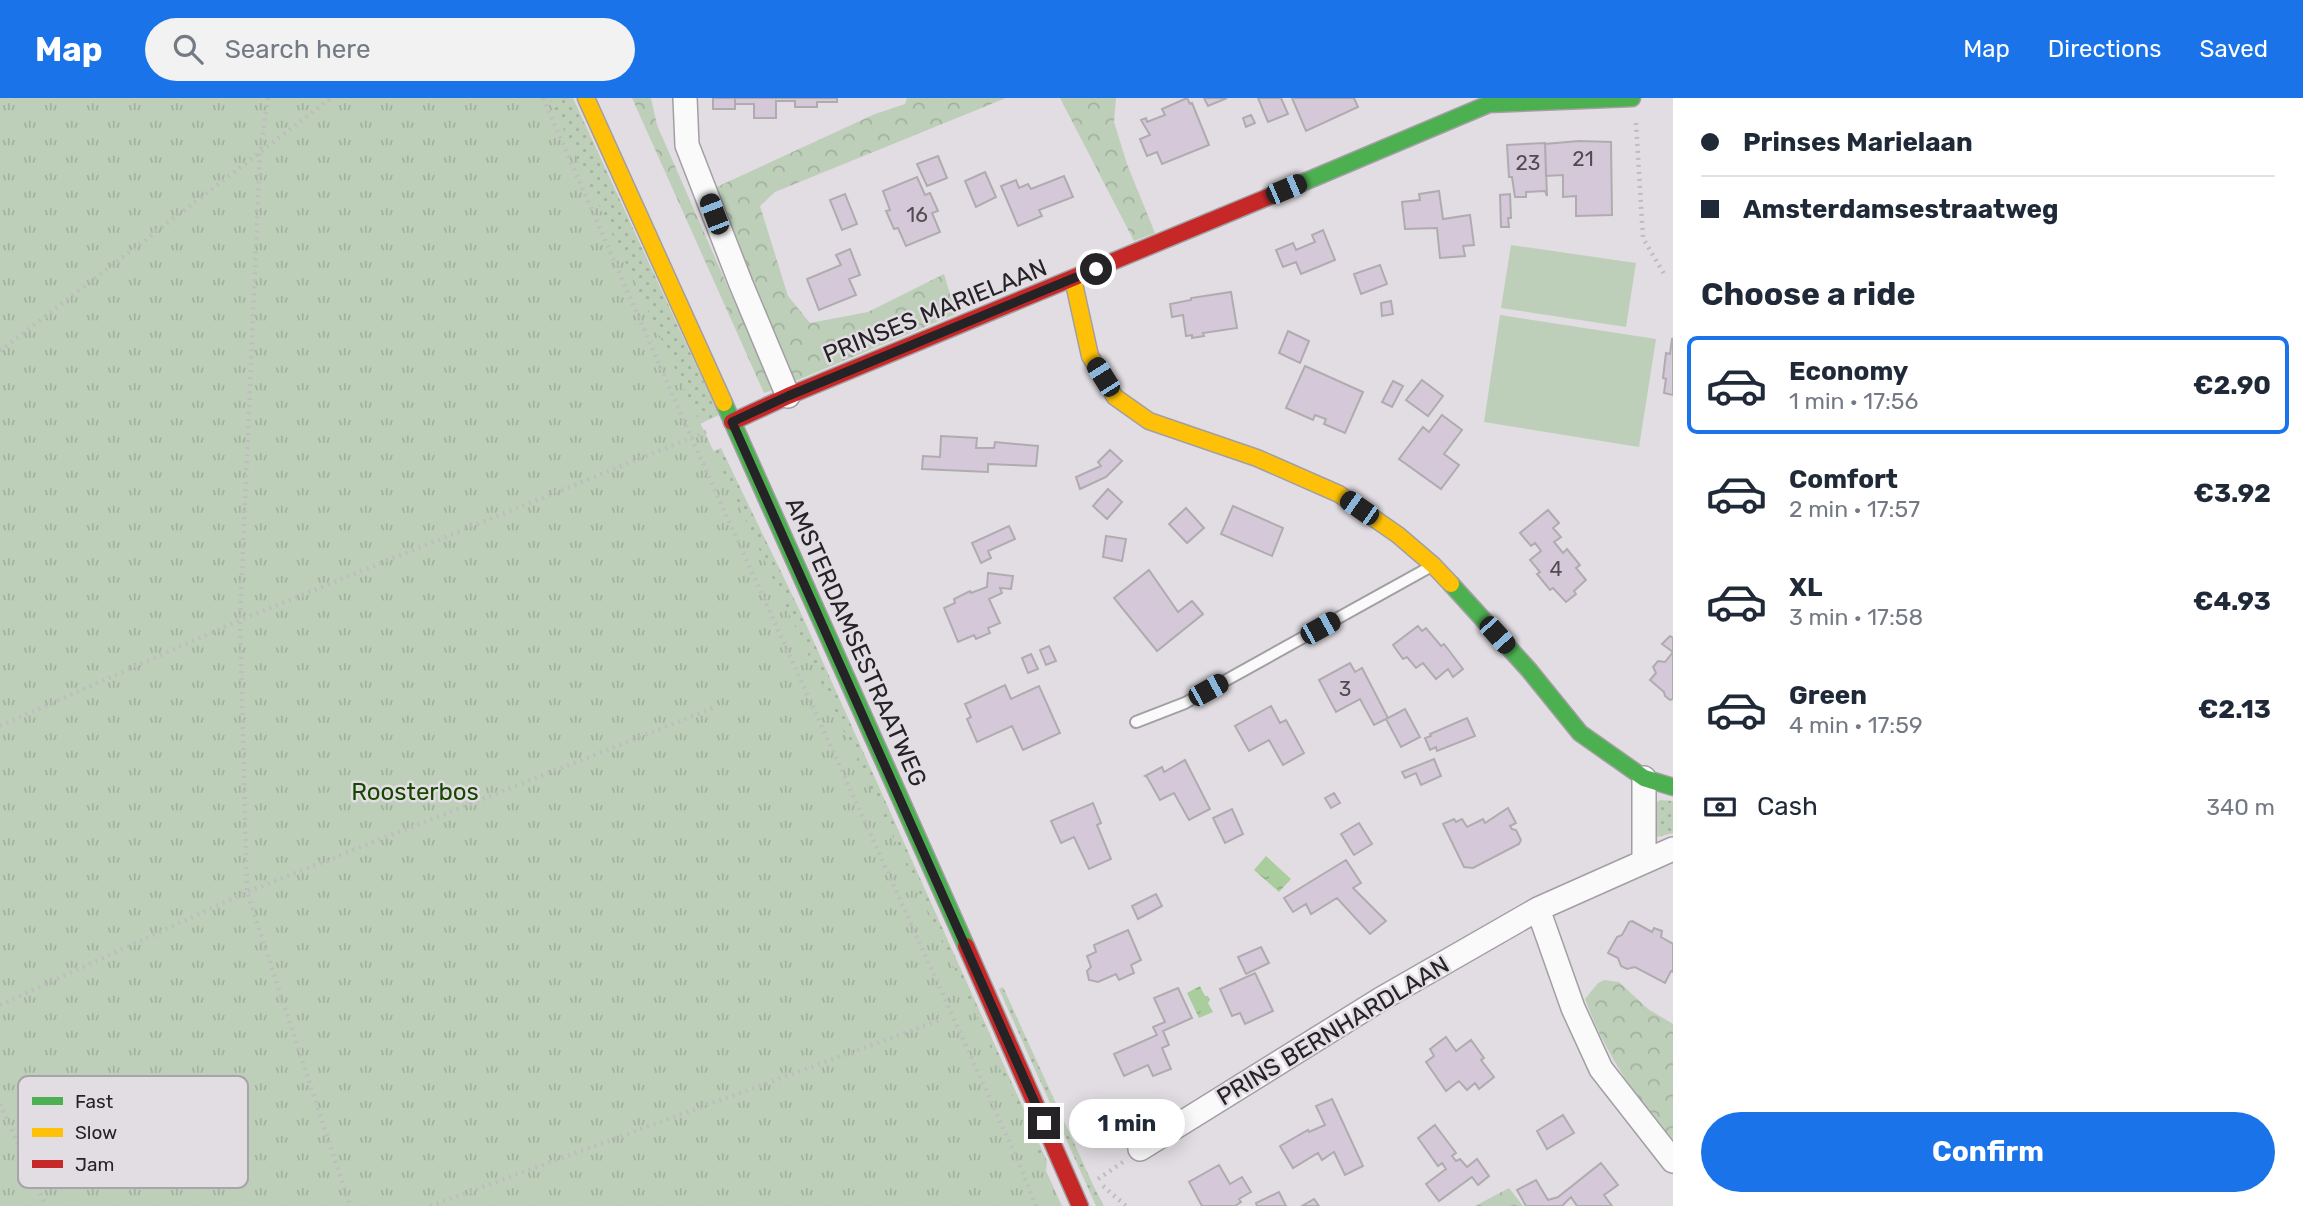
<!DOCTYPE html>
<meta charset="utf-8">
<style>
body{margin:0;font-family:Rubik,sans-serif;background:#f2f2f3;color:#1f2937;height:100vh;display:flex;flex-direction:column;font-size:26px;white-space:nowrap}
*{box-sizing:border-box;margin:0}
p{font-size:23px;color:#747a83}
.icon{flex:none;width:38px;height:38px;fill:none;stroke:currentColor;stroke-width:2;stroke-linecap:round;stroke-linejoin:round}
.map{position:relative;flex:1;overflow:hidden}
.side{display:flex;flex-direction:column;background:#fff;width:630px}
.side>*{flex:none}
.top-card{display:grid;align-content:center;height:154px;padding:0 28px;background:#fff}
.end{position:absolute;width:32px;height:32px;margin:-16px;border:9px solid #252326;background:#fff;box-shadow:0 0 0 4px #fff}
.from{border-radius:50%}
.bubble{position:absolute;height:49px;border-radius:24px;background:#fff;box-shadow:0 4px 18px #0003;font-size:23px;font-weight:700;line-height:49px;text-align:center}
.car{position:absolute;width:21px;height:42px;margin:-21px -10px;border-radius:9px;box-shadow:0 0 5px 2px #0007;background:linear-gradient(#222 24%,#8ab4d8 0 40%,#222 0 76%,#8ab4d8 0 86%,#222 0)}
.top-card b{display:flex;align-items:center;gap:24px;height:66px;font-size:26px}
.top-card b+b{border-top:2px solid #e0e1e3}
.top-card i{width:18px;height:18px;background:#1f2937}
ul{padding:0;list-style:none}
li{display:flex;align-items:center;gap:21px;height:98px;margin:0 14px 10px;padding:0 14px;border:4px solid transparent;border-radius:10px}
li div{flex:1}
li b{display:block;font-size:26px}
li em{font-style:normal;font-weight:700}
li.selected{border-color:#1a73e8}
li>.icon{width:63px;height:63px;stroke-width:1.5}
h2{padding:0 28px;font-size:32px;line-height:84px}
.pay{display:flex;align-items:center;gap:18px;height:77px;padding:0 28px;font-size:26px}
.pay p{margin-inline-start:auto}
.primary-button{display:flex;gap:14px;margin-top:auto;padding:14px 28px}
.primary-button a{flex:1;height:80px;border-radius:42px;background:#1a73e8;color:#fff;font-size:28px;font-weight:700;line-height:80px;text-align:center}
header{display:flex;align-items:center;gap:42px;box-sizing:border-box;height:98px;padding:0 35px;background:#1a73e8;color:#fff}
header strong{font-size:33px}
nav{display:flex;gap:38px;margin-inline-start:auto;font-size:24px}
.search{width:490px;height:63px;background:#f2f2f3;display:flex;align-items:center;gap:18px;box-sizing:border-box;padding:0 24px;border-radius:38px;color:#747a83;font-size:26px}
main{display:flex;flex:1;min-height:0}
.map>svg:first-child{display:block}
.grass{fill:url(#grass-dots)}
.forest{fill:url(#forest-crowns)}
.park{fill:url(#park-tufts)}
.pitch{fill:#becfb9}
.water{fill:url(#water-ripples)}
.building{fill:#d5c8d8;stroke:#afacb0;stroke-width:2}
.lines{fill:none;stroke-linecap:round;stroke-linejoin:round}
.lane-casing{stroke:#a29fa3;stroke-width:14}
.street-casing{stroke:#a29fa3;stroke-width:26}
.fast-casing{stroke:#a29fa3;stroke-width:19}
.slow-casing{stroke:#a29fa3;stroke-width:19}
.jam-casing{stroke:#a29fa3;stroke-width:19}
.path{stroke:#bebdbe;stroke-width:4.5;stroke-dasharray:2 5;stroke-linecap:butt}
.lane{stroke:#fafafb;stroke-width:10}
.street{stroke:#fafafb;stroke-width:23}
.fast{stroke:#4caf50;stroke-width:16}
.slow{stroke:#ffc107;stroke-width:16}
.jam{stroke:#c62828;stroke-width:16}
.route{stroke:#252326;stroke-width:9}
.labels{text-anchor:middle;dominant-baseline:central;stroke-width:5;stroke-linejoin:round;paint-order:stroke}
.number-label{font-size:21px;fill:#514c52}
.street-label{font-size:24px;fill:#252326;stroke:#e2dce3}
.park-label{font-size:24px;fill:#174800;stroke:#e2dce3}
.key{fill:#e2dce3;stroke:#a9a4aa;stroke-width:2}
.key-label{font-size:19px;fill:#252326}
</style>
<header>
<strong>Map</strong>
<div class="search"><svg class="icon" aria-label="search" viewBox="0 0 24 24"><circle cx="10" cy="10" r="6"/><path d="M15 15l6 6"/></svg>Search here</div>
<nav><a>Map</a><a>Directions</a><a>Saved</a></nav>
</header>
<main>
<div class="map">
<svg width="1673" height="1108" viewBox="0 0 1673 1108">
<defs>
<pattern id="grass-dots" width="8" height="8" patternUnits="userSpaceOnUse" patternTransform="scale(1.75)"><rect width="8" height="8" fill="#becfb9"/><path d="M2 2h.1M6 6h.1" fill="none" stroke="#a3b19f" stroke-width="1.8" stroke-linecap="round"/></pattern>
<pattern id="forest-crowns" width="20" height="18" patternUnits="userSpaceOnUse" patternTransform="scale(1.75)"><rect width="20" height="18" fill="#becfb9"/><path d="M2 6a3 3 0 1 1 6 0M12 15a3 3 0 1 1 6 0" fill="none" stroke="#a3b19f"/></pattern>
<pattern id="park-tufts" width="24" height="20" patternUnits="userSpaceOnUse" patternTransform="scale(1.75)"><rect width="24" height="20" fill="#becfb9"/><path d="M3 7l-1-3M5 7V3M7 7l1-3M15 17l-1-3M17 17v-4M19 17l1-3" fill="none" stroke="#a3b19f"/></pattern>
<pattern id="water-ripples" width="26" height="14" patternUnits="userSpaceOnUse" patternTransform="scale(1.75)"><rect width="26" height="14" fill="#aacd9d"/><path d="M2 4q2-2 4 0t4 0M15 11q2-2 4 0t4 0" fill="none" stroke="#92b087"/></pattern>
</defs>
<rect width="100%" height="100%" fill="#e1dde2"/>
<path class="grass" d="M540,0H573L719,317L691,330Z
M721,350L800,513L1047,1063L1043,1108L704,357Z
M1660,702L1673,703V735L1657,739L1654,733L1655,706Z
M1003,889L1095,1091L1104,1108H1096L999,891Z"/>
<path class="forest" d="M632,0H651L657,27L773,292L764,295Z
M907,0H1006L775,94L760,108L788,198L810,225L868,214L944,176L956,216L793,284L710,92L875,16L905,6Z
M1060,0H1116L1114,24L1127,66L1155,135L1134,143Z
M1604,882L1619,884L1648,911L1673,926V1050C1638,1001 1606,958 1585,901L1598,885Z
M1509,1090L1523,1108H1475Z"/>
<path class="park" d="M0,0H549L964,891L1062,1108H0Z"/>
<path class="pitch" d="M1511,147L1636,165L1626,229L1501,210Z
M1500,217L1656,241L1639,349L1484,324Z"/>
<path class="water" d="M1266,758L1291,781L1279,794L1254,772Z
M1200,888L1205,898H1208L1210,902L1208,905L1213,914L1199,920L1187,895Z"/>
<path class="building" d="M713,0H735V11H713Z
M735,0H837V4H817V9H795V3H776V20H754V6H735Z
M1187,0L1190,6L1192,5L1209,47L1162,66L1157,54L1147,58L1140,41L1150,37L1141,22L1146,20L1147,24L1165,17L1162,11Z
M1204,0H1227L1208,8Z
M1258,0H1281L1288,16L1268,24Z
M1292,0H1354L1358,9L1306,33Z
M1251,17L1255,25L1246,29L1243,20Z
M1579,43L1611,44L1612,117L1576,118V98L1563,99V77L1546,78L1545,46Z
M1545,45L1547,98L1545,93L1526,94V99H1515L1512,79H1509L1507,47Z
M938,58L947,80L927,88L917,66Z
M985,74L996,99L976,109L965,83Z
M1064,78L1073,99L1039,112L1042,118L1018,128L1001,88L1016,82L1019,90L1028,86L1031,91Z
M917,79L925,97L930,95L938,113L932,115L940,134L906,148L898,130L894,131L886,113L890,112L883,93Z
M1439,93L1443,121L1470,117L1474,147L1463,148L1465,158L1440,160L1437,130L1405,131L1402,104L1420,102L1419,96Z
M845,96L857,126L842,132L830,102Z
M1510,96L1511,120H1508L1509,129H1501L1500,97Z
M1323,132L1335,162L1301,176L1296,164L1283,169L1276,152L1293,145L1296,152L1315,144L1312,137Z
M850,151L860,177L849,181L856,197L819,212L807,181L841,167L836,157Z
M1380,167L1387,186L1361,196L1354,176Z
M1231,194L1237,230L1203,235L1204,238L1192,240V237L1186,238L1183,217L1172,219L1170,206L1191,202V200Z
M1391,203L1393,216L1382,218L1381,205Z
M1288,233L1309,243L1300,265L1279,255Z
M1672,241H1673V297L1664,295L1666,281L1663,280L1666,255L1670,256Z
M1305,268L1363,294L1345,335L1324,326L1326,321L1315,317L1313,322L1286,310Z
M1422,282L1443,298L1428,318L1406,302Z
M1393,283L1403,288L1392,309L1382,304Z
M1442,317L1462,332L1444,356L1459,367L1441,391L1399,361L1423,329L1429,334Z
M941,338L977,340L976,350H994L995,344L1038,348L1036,368L988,366V374L922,371L923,358L940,359Z
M1110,352L1122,363L1106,379L1080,391L1076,379L1101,368L1098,364Z
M1108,391L1122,404L1107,421L1093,408Z
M1233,408L1283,430L1272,458L1221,436Z
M1186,410L1204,430L1187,445L1169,426Z
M1548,412L1559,425L1553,430L1561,439L1554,444L1563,455L1567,451L1580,467L1576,470L1586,482L1574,493L1576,496L1566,504L1553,490L1550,492L1537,476L1540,474L1530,462L1541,453L1535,445L1531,448L1520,435Z
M1009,428L1015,441L988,453L991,460L981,465L972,445Z
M1106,438L1126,441L1122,463L1103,459Z
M1149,472L1178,514L1192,503L1203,516L1157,553L1114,500Z
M988,475L1013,478L1011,491L1000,490L1002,495L989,501L1000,525L988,530L990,535L976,541L974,537L958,544L944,510L955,505L954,501L970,493L971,495L987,489Z
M1418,528L1422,533L1426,530L1441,548L1444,546L1463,571L1453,579L1448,571L1436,581L1423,565L1416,570L1407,559L1403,561L1393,547Z
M1670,538L1673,540V554L1662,546Z
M1049,548L1056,563L1046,567L1040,552Z
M1673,554V601L1670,602L1665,598L1664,594L1650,582L1656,575L1653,569L1658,563L1665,564Z
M1031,556L1038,571L1028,575L1022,560Z
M1350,565L1355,574L1362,570L1388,620L1374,627L1360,601L1336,614L1319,582Z
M1005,587L1011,601L1039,588L1060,635L1023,652L1012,628L977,644L967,621L971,619L965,606Z
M1271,608L1280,625L1286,622L1304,655L1283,667L1269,642L1249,653L1235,628Z
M1405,611L1420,639L1401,649L1386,621Z
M1467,620L1475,638L1437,653L1436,649L1430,652L1425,640L1431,638L1430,636Z
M1434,661L1441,678L1421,687L1416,675L1405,680L1402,674Z
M1185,662L1210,711L1189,722L1174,695L1160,702L1147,679L1145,678L1162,669L1164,674Z
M1334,695L1340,705L1331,710L1325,700Z
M1093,705L1101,725L1097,727L1111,761L1089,771L1074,739L1061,745L1051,723Z
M1508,710L1516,725L1510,728L1512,731L1516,732L1521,742L1519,746L1473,770L1464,769L1443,726L1454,721L1456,724L1462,721L1467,729L1483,721L1485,725Z
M1232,711L1243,736L1225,745L1213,720Z
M1359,725L1372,746L1354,757L1341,736Z
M1346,762L1361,785L1353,790L1386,823L1370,836L1337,800L1311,816L1306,806L1293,814L1284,800Z
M1156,796L1162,808L1138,821L1132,808Z
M1632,823L1652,834L1654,830L1662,833L1661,839L1673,846V874L1671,873L1665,885L1635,869L1627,871L1621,868L1618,860L1608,855L1617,839L1622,837L1629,824Z
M1128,832L1141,862L1131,867L1134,875L1119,882L1116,876L1098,884L1089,882L1087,873L1091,869L1087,858L1096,854L1094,847Z
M1261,849L1269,865L1246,876L1238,859Z
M1255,875L1273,913L1245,926L1240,915L1232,918L1220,891Z
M1178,890L1192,920L1163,933L1169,947L1162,950L1171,971L1153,978L1148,967L1124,978L1114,956L1157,937L1153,929L1165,924L1154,900Z
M1446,939L1456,953L1471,942L1484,960L1481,962L1494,979L1479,991L1475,985L1467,992L1459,983L1446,993L1426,964L1434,958L1430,951Z
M1332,1001L1363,1068L1345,1077L1334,1054L1322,1062L1318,1055L1293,1070L1280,1048L1308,1032L1309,1034L1325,1027L1316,1008Z
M1563,1017L1574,1035L1547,1051L1537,1033Z
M1435,1027L1456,1055L1452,1058L1456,1063L1460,1061L1467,1069L1477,1061L1489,1078L1478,1087L1472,1079L1439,1103L1426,1086L1446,1071L1442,1065L1438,1068L1418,1040Z
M1601,1065L1618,1087L1604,1097L1612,1108H1577L1571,1099L1562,1108H1526L1517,1092L1536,1082L1548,1102L1558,1099Z
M1219,1067L1230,1086L1242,1079L1251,1094L1239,1101L1241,1104L1235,1108H1202L1189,1084Z
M1279,1094L1286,1108H1257L1256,1105Z
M1314,1101L1319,1108H1302Z"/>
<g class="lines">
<g class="lane-casing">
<path id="lane" d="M1136,624L1185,605L1430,469"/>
</g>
<g class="street-casing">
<path id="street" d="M685,0L687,47L741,186L788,298
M1644,680V763
M1673,751L1538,811L1573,910L1601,971L1673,1063
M1140,1051L1381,901L1538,811"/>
</g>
<g class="fast-casing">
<path id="fast" d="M1290,90L1489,6L1632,0
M724,305L966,848
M1451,486L1529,572L1580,635L1644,680L1673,689"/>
</g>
<g class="slow-casing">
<path id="slow" d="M586,0L724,305
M1073,181L1090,258L1115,299L1149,323L1257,360L1339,396L1398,437L1433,467L1451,486"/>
</g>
<g class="jam-casing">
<path id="jam" d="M732,324L788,298L1290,90
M966,848L1080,1108"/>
</g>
<path class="path" d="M268,0L260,55L240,522L247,794L350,1108
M543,0L691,339L1019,1065L1036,1108
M1636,25L1643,140L1664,176
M0,253L331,0
M0,628L240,522L708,333
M0,907L247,794L713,610
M0,1006L46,1108
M1098,1081L1123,1064
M1103,1088L1126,1108
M430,1108L943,921"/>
<use href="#lane" class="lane"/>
<use href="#street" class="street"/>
<use href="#fast" class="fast"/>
<use href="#slow" class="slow"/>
<use href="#jam" class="jam"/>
</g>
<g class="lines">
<path class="route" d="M1044,1025L732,324L788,298L1096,171"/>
</g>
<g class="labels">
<g class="number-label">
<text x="1583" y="60">21</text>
<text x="1528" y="64">23</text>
<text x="917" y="116">16</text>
<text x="1556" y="470">4</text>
<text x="1345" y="590">3</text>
</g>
<g class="street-label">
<text transform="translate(935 213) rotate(-22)">PRINSES MARIELAAN</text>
<text transform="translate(856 544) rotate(66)">AMSTERDAMSESTRAATWEG</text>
<text transform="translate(1333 933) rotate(-31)">PRINS BERNHARDLAAN</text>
</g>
<g class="park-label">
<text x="415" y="694">Roosterbos</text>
</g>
</g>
<rect x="18" y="978" width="230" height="112" rx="10" class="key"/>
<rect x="32" y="999" width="31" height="8" fill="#4caf50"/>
<rect x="32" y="1030" width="31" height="9" fill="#ffc107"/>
<rect x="32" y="1062" width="31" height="8" fill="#c62828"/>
<g class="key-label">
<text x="75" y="1010">Fast</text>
<text x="75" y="1041">Slow</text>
<text x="75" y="1073">Jam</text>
</g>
</svg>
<i class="end from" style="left:1096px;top:171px"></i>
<i class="end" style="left:1044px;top:1025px"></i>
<div class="bubble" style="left:1069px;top:1001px;width:116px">1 min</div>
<i class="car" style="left:1286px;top:91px;rotate:67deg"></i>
<i class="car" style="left:714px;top:116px;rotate:339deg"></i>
<i class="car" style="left:1103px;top:279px;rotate:328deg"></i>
<i class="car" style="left:1359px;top:410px;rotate:305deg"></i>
<i class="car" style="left:1320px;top:530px;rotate:61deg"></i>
<i class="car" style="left:1497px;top:537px;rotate:138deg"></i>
<i class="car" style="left:1208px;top:592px;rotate:61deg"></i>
</div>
<section class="side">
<div class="top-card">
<b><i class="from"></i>Prinses Marielaan</b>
<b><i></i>Amsterdamsestraatweg</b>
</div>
<h2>Choose a ride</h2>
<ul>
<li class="selected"><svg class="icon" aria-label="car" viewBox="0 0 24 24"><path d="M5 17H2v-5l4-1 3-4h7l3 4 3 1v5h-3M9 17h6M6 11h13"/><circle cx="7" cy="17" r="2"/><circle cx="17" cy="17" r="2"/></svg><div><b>Economy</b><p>1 min · 17:56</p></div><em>€2.90</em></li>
<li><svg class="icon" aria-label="car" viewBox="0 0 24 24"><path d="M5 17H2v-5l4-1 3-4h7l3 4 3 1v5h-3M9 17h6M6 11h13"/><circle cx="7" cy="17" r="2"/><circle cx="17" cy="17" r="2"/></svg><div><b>Comfort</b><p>2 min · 17:57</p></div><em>€3.92</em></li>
<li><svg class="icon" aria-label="car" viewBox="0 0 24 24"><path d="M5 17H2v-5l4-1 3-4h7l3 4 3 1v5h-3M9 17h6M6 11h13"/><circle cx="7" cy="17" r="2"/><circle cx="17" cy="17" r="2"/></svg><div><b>XL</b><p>3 min · 17:58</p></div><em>€4.93</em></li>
<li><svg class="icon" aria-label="car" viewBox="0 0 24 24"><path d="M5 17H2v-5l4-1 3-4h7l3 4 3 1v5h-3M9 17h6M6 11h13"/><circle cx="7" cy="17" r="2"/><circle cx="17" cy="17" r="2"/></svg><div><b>Green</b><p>4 min · 17:59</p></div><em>€2.13</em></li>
</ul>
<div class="pay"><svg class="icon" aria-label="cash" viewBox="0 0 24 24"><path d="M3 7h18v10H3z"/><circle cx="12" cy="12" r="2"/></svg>Cash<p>340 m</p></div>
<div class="primary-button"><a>Confirm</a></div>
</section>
</main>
